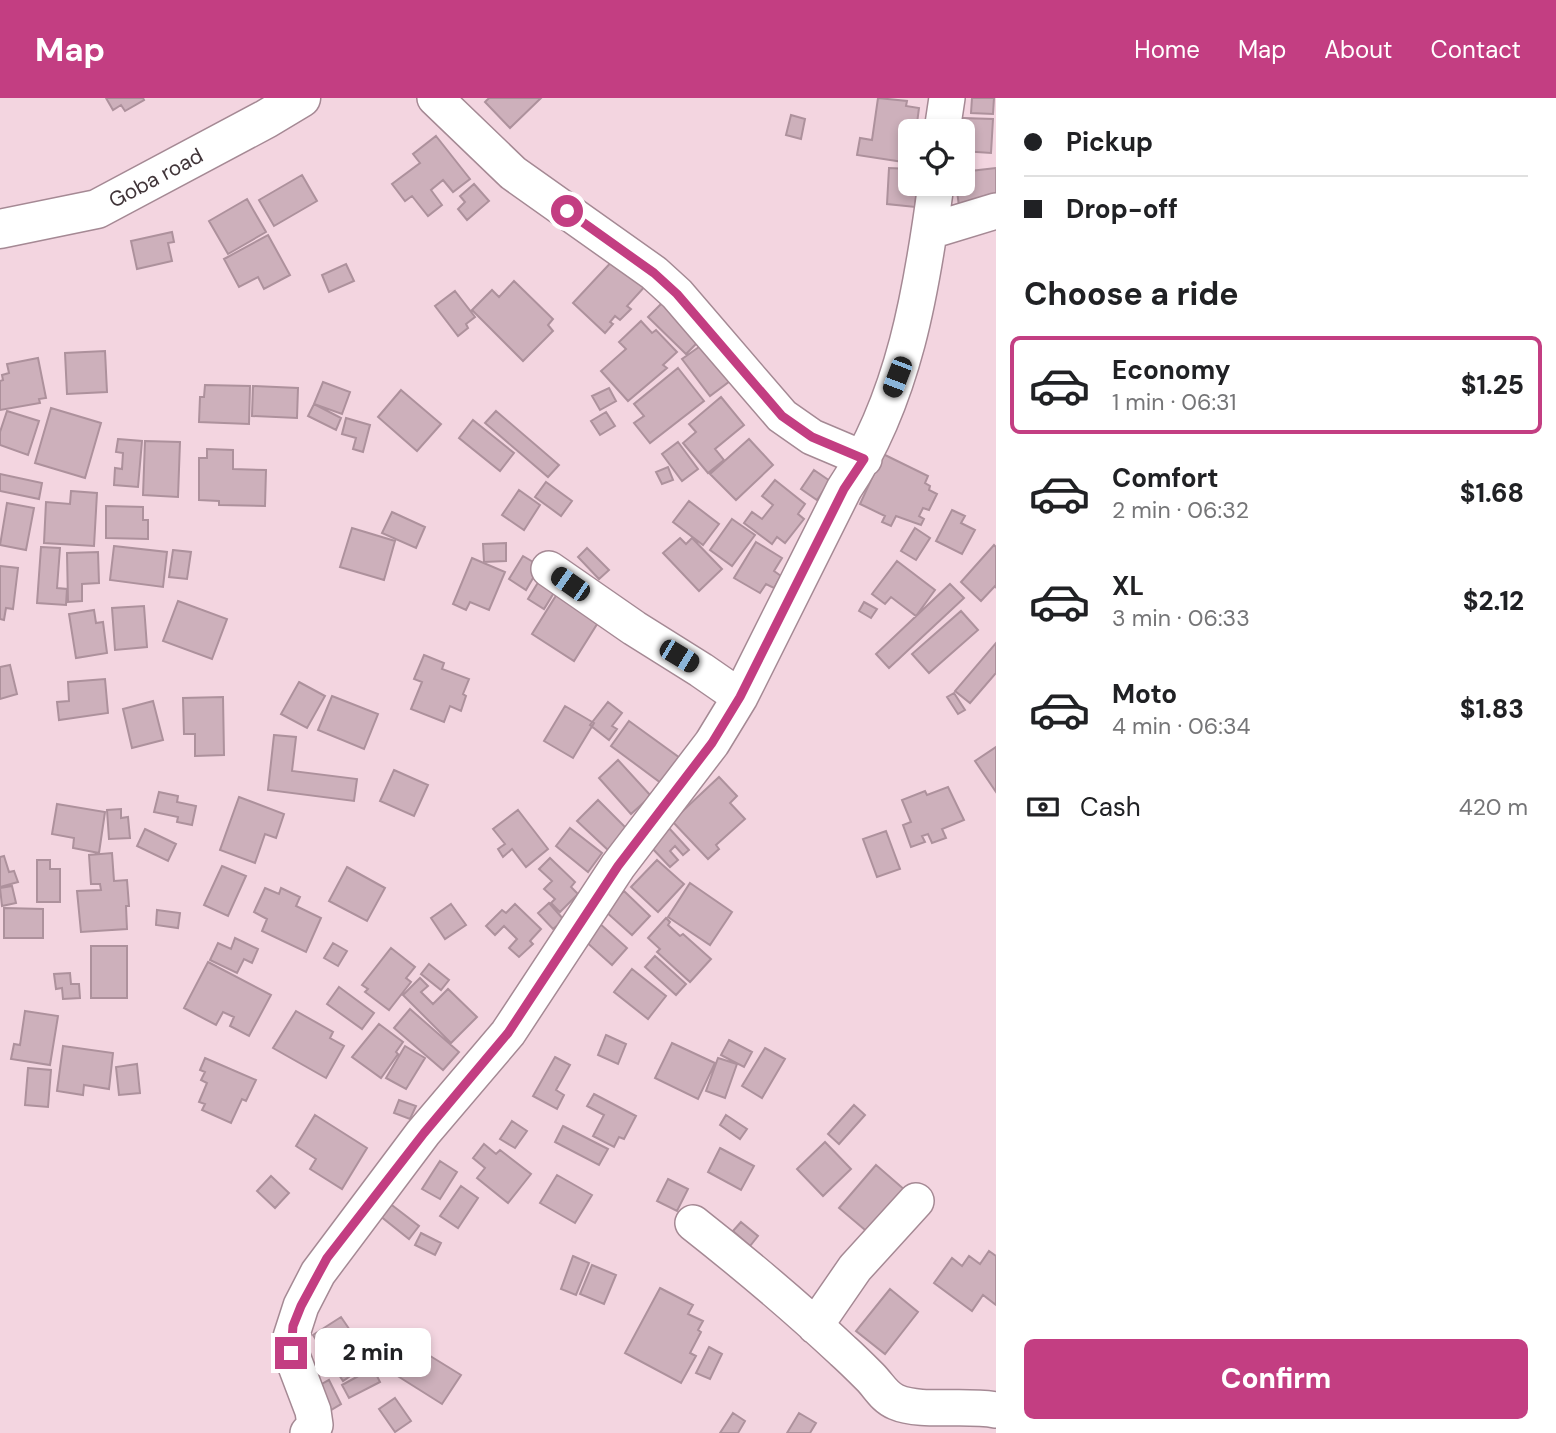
<!DOCTYPE html>
<meta charset="utf-8">
<style>
body{margin:0;font-family:"DM Sans",sans-serif;background:#f2f2f2;color:#202124;height:100vh;display:flex;flex-direction:column;font-size:26px;white-space:nowrap}
*{box-sizing:border-box;margin:0}
p{font-size:23px;color:#757577}
.icon{flex:none;width:38px;height:38px;fill:none;stroke:currentColor;stroke-width:2;stroke-linecap:round;stroke-linejoin:round}
.map{position:relative;flex:1;overflow:hidden}
.drawer{display:flex;flex-direction:column;background:#fff;width:560px}
.drawer>*{flex:none}
.top-card{display:grid;align-content:center;height:154px;padding:0 28px;background:#fff}
.buttons{position:absolute;left:898px;top:21px;display:grid;gap:14px}
.buttons a{display:grid;place-items:center;width:77px;height:77px;border-radius:10px;background:#fff;box-shadow:0 4px 10px #0003;font-size:35px}
.end{position:absolute;width:32px;height:32px;margin:-16px;border:9px solid #c33e82;background:#fff;box-shadow:0 0 0 4px #fff}
.from{border-radius:50%}
.bubble{position:absolute;height:49px;border-radius:10px;background:#fff;box-shadow:0 4px 10px #0003;font-size:23px;font-weight:800;line-height:49px;text-align:center}
.car{position:absolute;width:21px;height:42px;margin:-21px -10px;border-radius:9px;box-shadow:0 0 5px 2px #0007;background:linear-gradient(#222 24%,#8ab4d8 0 40%,#222 0 76%,#8ab4d8 0 86%,#222 0)}
.top-card b{display:flex;align-items:center;gap:24px;height:66px;font-size:26px}
.top-card b+b{border-top:2px solid #e0e0e0}
.top-card i{width:18px;height:18px;background:#202124}
ul{padding:0;list-style:none}
li{display:flex;align-items:center;gap:21px;height:98px;margin:0 14px 10px;padding:0 14px;border:4px solid transparent;border-radius:10px}
li div{flex:1}
li b{display:block;font-size:26px}
li em{font-style:normal;font-weight:800}
li.on{border-color:#c33e82}
li>.icon{width:63px;height:63px;stroke-width:1.5}
h2{padding:0 28px;font-size:32px;line-height:84px}
.pay{display:flex;align-items:center;gap:18px;height:77px;padding:0 28px;font-size:26px}
.pay p{margin-inline-start:auto}
.cta{display:flex;gap:14px;margin-top:auto;padding:14px 28px}
.cta a{flex:1;height:80px;border-radius:10px;background:#c33e82;color:#fff;font-size:28px;font-weight:800;line-height:80px;text-align:center}
header{display:flex;align-items:center;gap:42px;box-sizing:border-box;height:98px;padding:0 35px;background:#c33e82;color:#fff}
header strong{font-size:33px}
nav{display:flex;gap:38px;margin-inline-start:auto;font-size:24px}
main{display:flex;flex:1;min-height:0}
.map>svg:first-child{display:block}
.building{fill:#cdb0bb;stroke:#ad919c;stroke-width:2}
.lines{fill:none;stroke-linecap:round;stroke-linejoin:round}
.minor-casing{stroke:#a58994;stroke-width:38}
.major-casing{stroke:#a58994;stroke-width:41}
.minor{stroke:#fff;stroke-width:35}
.major{stroke:#fff;stroke-width:38}
.route{stroke:#c33e82;stroke-width:9}
.labels{text-anchor:middle;dominant-baseline:central;stroke-width:6;stroke-linejoin:round;paint-order:stroke}
.street-label{font-size:21px;fill:#403438;stroke:#fff}
</style>
<header>
<strong>Map</strong>
<nav><a>Home</a><a>Map</a><a>About</a><a>Contact</a></nav>
</header>
<main>
<div class="map">
<svg width="996" height="1335" viewBox="0 0 996 1335">
<rect width="100%" height="100%" fill="#f3d5e0"/>
<path class="building" d="M106,0H143L144,2L125,13L121,7L113,12Z
M489,0H541L510,30L485,4Z
M878,0L907,3L906,8L919,10L916,33H910V65L857,57L860,40L872,42Z
M972,0H994L993,16L971,15Z
M791,17L805,21L801,41L786,37Z
M963,20L993,21L991,55L962,53Z
M436,38L470,81L453,94L443,82L431,92L442,107L428,118L412,98L405,103L392,86L420,65L413,56Z
M889,70L910,71V86H917L915,109L887,106Z
M996,70V104L959,108L956,86H962V74Z
M302,77L317,103L274,128L259,102Z
M474,86L489,103L467,122L458,111L465,104L460,98Z
M247,101L266,134L228,156L209,123Z
M172,134L174,144L168,145L172,163L137,171L131,143Z
M268,137L290,177L264,191L258,179L239,189L224,161Z
M617,158L647,186L627,208L631,211L620,222L615,218L610,224L613,226L605,235L573,205Z
M346,166L354,183L329,194L322,177Z
M514,183L553,221L548,227L553,233L523,263L472,212L492,192L499,199Z
M455,193L475,219L466,226L468,230L458,238L435,208Z
M666,201L704,238L686,256L648,219Z
M641,223L652,235L656,232L677,254L663,267L667,270L628,303L601,273L626,251L619,244Z
M706,244L734,280L710,298L682,261Z
M105,253L107,294L67,296L65,255Z
M38,260L46,300L39,301L40,305L0,312V283L3,282L2,277L9,275L7,266Z
M678,270L704,303L650,345L634,325L644,318L634,306Z
M323,284L350,294L342,316L314,306Z
M205,287L250,288L249,326L199,324L200,299H204Z
M253,288L298,290L297,320L252,318Z
M609,290L616,303L600,312L592,298Z
M401,292L441,326L417,353L378,319Z
M721,299L744,327L715,351L724,362L708,375L683,345L696,334L689,326Z
M314,306L341,320L336,332L308,318Z
M51,310L101,325L85,380L35,365Z
M7,313L39,323L28,357L0,347V334Z
M496,313L559,367L548,379L485,325Z
M606,314L615,328L600,337L591,323Z
M346,320L370,327L363,354L353,351L356,340L342,336Z
M473,322L514,355L500,373L459,340Z
M118,341L142,343L138,389L114,387L115,370L122,371L123,355L116,354Z
M749,341L773,367L736,402L710,376Z
M145,343L180,344L178,399L143,397Z
M678,344L698,371L682,383L662,356Z
M207,351L233,352V371L266,372L265,408L219,407V403L199,402V360H207Z
M883,356L928,378L925,385L930,388L929,392L937,396L929,412L923,410L919,418L924,421L921,427L896,418L891,428L882,424L885,418L860,406Z
M668,369L673,382L662,386L656,374Z
M814,372L830,383L817,402L801,391Z
M0,376L42,385L39,401L0,393Z
M775,382L805,406L798,416L804,421L785,445L777,439L772,446L744,425L752,414L762,421L773,407L762,398Z
M546,384L572,403L561,418L535,399Z
M519,392L540,407L524,432L502,417Z
M71,393L97,395L94,448L44,445L46,404L70,406Z
M689,403L719,426L703,447L673,424Z
M7,405L34,410L26,452L0,447Z
M106,408L143,409V422H148V441L106,440Z
M952,412L965,418L961,425L975,432L962,456L936,443Z
M392,414L425,429L416,450L382,435Z
M732,421L755,437L732,468L710,452Z
M352,430L395,443L384,482L340,469Z
M915,430L930,440L916,462L901,453Z
M680,440L686,446L692,440L722,471L699,493L663,455Z
M756,444L782,460L774,473L781,478L774,490L766,486L760,495L734,480Z
M506,445V463L484,464L483,446Z
M994,447L996,449V490L995,488L981,503L961,484Z
M114,448L167,454L163,489L110,482Z
M41,449L60,450L57,490L67,491L66,507L37,505Z
M587,450L609,472L599,481L578,459Z
M173,452L191,454L187,481L169,479Z
M98,454L99,485L82,486V503L68,504L67,455Z
M523,458L540,468L526,492L509,481Z
M472,460L505,474L489,512L470,504L466,512L453,506Z
M897,463L935,492L916,518L891,499L885,506L872,496Z
M0,468L18,470L13,511L6,510L4,522L0,521Z
M542,478L558,488L544,511L528,501Z
M950,486L964,500L889,570L876,556Z
M557,496L599,523L574,563L532,536Z
M178,503L227,521L212,561L163,543Z
M864,504L877,511L871,520L859,513Z
M144,508L147,549L115,552L112,510Z
M94,512L96,525L103,524L107,555L76,560L69,516Z
M961,513L978,532L929,575L912,556Z
M996,545V575L970,605L955,593Z
M424,557L444,565L442,571L469,581L463,596L466,598L461,613L450,608L444,624L411,611L422,584L414,581Z
M10,567L17,596L0,601V569Z
M105,581L108,615L59,622L57,604L69,603L68,584Z
M299,584L325,598L307,630L281,616Z
M954,595L965,612L958,616L947,599Z
M332,598L378,616L364,651L318,632Z
M223,599L224,657L195,658V636H184L183,600Z
M153,603L163,642L132,650L123,611Z
M608,604L622,615L612,628L617,631L609,642L590,627Z
M565,608L594,625L573,660L544,643Z
M629,623L680,660L661,685L611,648Z
M274,637L296,639L292,673L357,681L354,703L268,692Z
M996,649V694L975,663Z
M618,662L651,698L631,716L599,680Z
M394,672L428,687L414,718L380,703Z
M719,679L737,698L730,705L745,721L716,747L719,751L708,761L672,723Z
M948,689L964,722L942,731L946,740L932,745L928,736L922,738L925,744L911,749L903,727L911,724L902,702L925,693L927,697Z
M159,694L178,698L177,704L196,708L192,727L177,724L178,719L154,714Z
M239,699L284,716L276,740L265,736L255,765L220,752Z
M598,702L628,732L608,752L577,723Z
M57,706L105,714L99,755L73,750L74,740L52,736Z
M121,711V720L128,719L130,740L109,741L107,712Z
M518,712L548,751L526,769L512,751L503,759L498,751L505,746L493,731Z
M570,730L602,755L588,774L556,748Z
M669,730L689,752L683,757L675,748L670,753L678,762L670,769L650,748Z
M145,731L176,746L168,763L137,748Z
M886,733L900,771L877,779L863,741Z
M112,755L114,783L127,782L129,808H126L127,831L81,834L77,793L101,792L100,786H91L89,757Z
M4,758L9,774L14,773L18,784L0,789V759Z
M550,760L575,784L571,789L578,796L560,814L551,805L555,801L544,791L552,783L539,771Z
M37,762H50V771H60V804H37Z
M657,762L684,786L658,814L631,789Z
M222,768L246,778L228,818L204,807Z
M347,769L385,790L367,823L329,803Z
M690,785L732,814L710,847L668,819Z
M12,788L16,805L2,808L0,790Z
M265,790L279,796L281,790L300,799L296,808L321,820L306,854L262,833L267,821L254,814Z
M624,793L650,818L632,837L605,813Z
M549,805L564,822L553,831L538,815Z
M451,806L466,827L445,841L431,820Z
M515,806L541,831L530,843L533,846L519,859L509,850L517,841L504,828L495,837L486,828L502,812L506,815Z
M4,810L43,811V840H4Z
M157,812L180,815L178,830L156,827Z
M666,820L670,824L668,827L680,838L683,836L711,861L690,884L657,854L660,851L648,840Z
M598,824L627,850L612,867L583,841Z
M235,840L258,851L252,865L244,861L237,875L210,862L218,845L231,851Z
M333,845L347,853L338,868L324,860Z
M91,848H127V900H91Z
M391,850L415,869L406,880L411,884L389,912L365,894L368,891L362,887Z
M655,858L686,886L676,897L645,869Z
M208,864L271,897L249,938L230,928L234,919L223,914L216,927L184,910Z
M429,866L449,882L441,892L421,876Z
M632,871L666,898L648,921L614,894Z
M70,875L71,886H79L80,900L63,901L62,890L56,891L54,876Z
M420,880L428,888L421,894L433,906L448,891L477,919L451,945L403,897Z
M339,889L374,915L362,931L327,906Z
M410,911L459,954L443,972L394,930Z
M25,913L58,918L50,967L11,961L14,946L20,947Z
M296,913L333,934L330,940L344,948L326,980L273,950Z
M379,926L403,944L396,954L398,956L381,980L352,959Z
M606,937L626,946L618,966L598,957Z
M729,942L752,954L744,969L721,957Z
M672,945L715,965L698,1001L655,980Z
M63,948L113,955L109,991L84,987L83,997L57,993Z
M405,948L425,960L406,991L386,980Z
M765,950L785,961L762,1000L742,988Z
M555,959L570,967L556,992L564,997L557,1011L533,998Z
M205,960L256,982L246,1003L242,1001L231,1025L202,1012L205,1006L199,1004L207,985L201,982L205,974L200,972Z
M718,960L737,966L725,1000L706,993Z
M137,966L140,995L119,997L116,969Z
M28,970L51,972L48,1009L25,1007Z
M594,996L636,1018L624,1041L619,1039L614,1049L593,1038L604,1017L587,1008Z
M399,1002L416,1008L410,1021L394,1015Z
M854,1007L865,1017L839,1046L828,1036Z
M315,1017L367,1050L342,1091L310,1071L316,1061L296,1048Z
M726,1017L747,1031L740,1041L720,1027Z
M512,1023L527,1033L515,1050L500,1041Z
M563,1028L608,1051L599,1067L555,1044Z
M825,1044L851,1071L823,1098L797,1071Z
M484,1046L496,1056L500,1052L531,1076L508,1105L477,1080L485,1070L473,1060Z
M720,1050L754,1068L741,1092L708,1074Z
M440,1063L457,1074L440,1101L422,1091Z
M876,1067L913,1099L877,1142L839,1110Z
M557,1077L592,1097L575,1125L540,1105Z
M271,1078L289,1095L275,1110L257,1093Z
M668,1081L688,1091L677,1113L657,1103Z
M461,1088L478,1100L458,1130L440,1118Z
M384,1101L419,1128L409,1141L374,1113Z
M741,1124L758,1138L750,1148L733,1133Z
M421,1135L441,1145L435,1157L415,1147Z
M989,1153L996,1158V1207L983,1197L972,1213L934,1185L952,1160L962,1168L969,1158L980,1166Z
M573,1158L589,1165L576,1197L561,1191Z
M592,1167L616,1177L604,1206L580,1196Z
M660,1190L693,1207L688,1216L703,1223L698,1232L701,1234L690,1255L696,1258L681,1285L625,1255Z
M890,1191L918,1214L885,1256L856,1233Z
M341,1219L358,1244L363,1241L375,1261L343,1283L313,1237Z
M414,1248L461,1277L442,1306L396,1277Z
M709,1249L722,1256L710,1281L696,1275Z
M373,1270L380,1284L349,1300L342,1287Z
M329,1282L341,1306L326,1315L313,1291Z
M395,1300L411,1323L395,1334L379,1311Z
M733,1315L745,1323L738,1335H720Z
M799,1315L816,1325L810,1335H787Z"/>
<g class="lines">
<g class="minor-casing">
<path id="minor" d="M435,0L513,75L654,175L677,196L782,318L812,339L864,361
M942,33L947,0
M930,133L996,113
M549,471L634,530L701,572L740,599
M693,1125C745,1166 795,1208 843,1253C852,1261 861,1270 870,1279C879,1288 884,1299 896,1304C921,1315 966,1306 996,1312
M815,1228L855,1170L916,1103
M308,1335L315,1327L313,1313L291,1255V1239L301,1208L318,1175L423,1035L508,935L618,768L712,645L740,599L844,391C904,302 922,191 936,86"/>
</g>
<g class="major-casing">
<path id="major" d="M0,131L97,111L266,21L301,0"/>
</g>
<use href="#minor" class="minor"/>
<use href="#major" class="major"/>
</g>
<g class="lines">
<path class="route" d="M291,1255L293,1228L301,1208L327,1160L424,1035L508,935L618,768L712,645L740,599L844,391L864,361L812,339L782,318L677,196L654,175L567,113"/>
</g>
<g class="labels">
<g class="street-label">
<text transform="translate(156 80) rotate(-28)">Goba road</text>
</g>
</g>
</svg>
<div class="buttons">
<a><svg class="icon" aria-label="locate" viewBox="0 0 24 24"><circle cx="12" cy="12" r="6"/><path d="M12 2v4M12 18v4M2 12h4M18 12h4"/></svg></a>
</div>
<i class="end from" style="left:567px;top:113px"></i>
<i class="end" style="left:291px;top:1255px"></i>
<div class="bubble" style="left:315px;top:1230px;width:116px">2 min</div>
<i class="car" style="left:897px;top:279px;rotate:201deg"></i>
<i class="car" style="left:570px;top:486px;rotate:305deg"></i>
<i class="car" style="left:679px;top:558px;rotate:121deg"></i>
</div>
<section class="drawer">
<div class="top-card">
<b><i class="from"></i>Pickup</b>
<b><i></i>Drop-off</b>
</div>
<h2>Choose a ride</h2>
<ul>
<li class="on"><svg class="icon" aria-label="car" viewBox="0 0 24 24"><path d="M5 17H2v-5l4-1 3-4h7l3 4 3 1v5h-3M9 17h6M6 11h13"/><circle cx="7" cy="17" r="2"/><circle cx="17" cy="17" r="2"/></svg><div><b>Economy</b><p>1 min · 06:31</p></div><em>$1.25</em></li>
<li><svg class="icon" aria-label="car" viewBox="0 0 24 24"><path d="M5 17H2v-5l4-1 3-4h7l3 4 3 1v5h-3M9 17h6M6 11h13"/><circle cx="7" cy="17" r="2"/><circle cx="17" cy="17" r="2"/></svg><div><b>Comfort</b><p>2 min · 06:32</p></div><em>$1.68</em></li>
<li><svg class="icon" aria-label="car" viewBox="0 0 24 24"><path d="M5 17H2v-5l4-1 3-4h7l3 4 3 1v5h-3M9 17h6M6 11h13"/><circle cx="7" cy="17" r="2"/><circle cx="17" cy="17" r="2"/></svg><div><b>XL</b><p>3 min · 06:33</p></div><em>$2.12</em></li>
<li><svg class="icon" aria-label="car" viewBox="0 0 24 24"><path d="M5 17H2v-5l4-1 3-4h7l3 4 3 1v5h-3M9 17h6M6 11h13"/><circle cx="7" cy="17" r="2"/><circle cx="17" cy="17" r="2"/></svg><div><b>Moto</b><p>4 min · 06:34</p></div><em>$1.83</em></li>
</ul>
<div class="pay"><svg class="icon" aria-label="cash" viewBox="0 0 24 24"><path d="M3 7h18v10H3z"/><circle cx="12" cy="12" r="2"/></svg>Cash<p>420 m</p></div>
<div class="cta"><a>Confirm</a></div>
</section>
</main>
